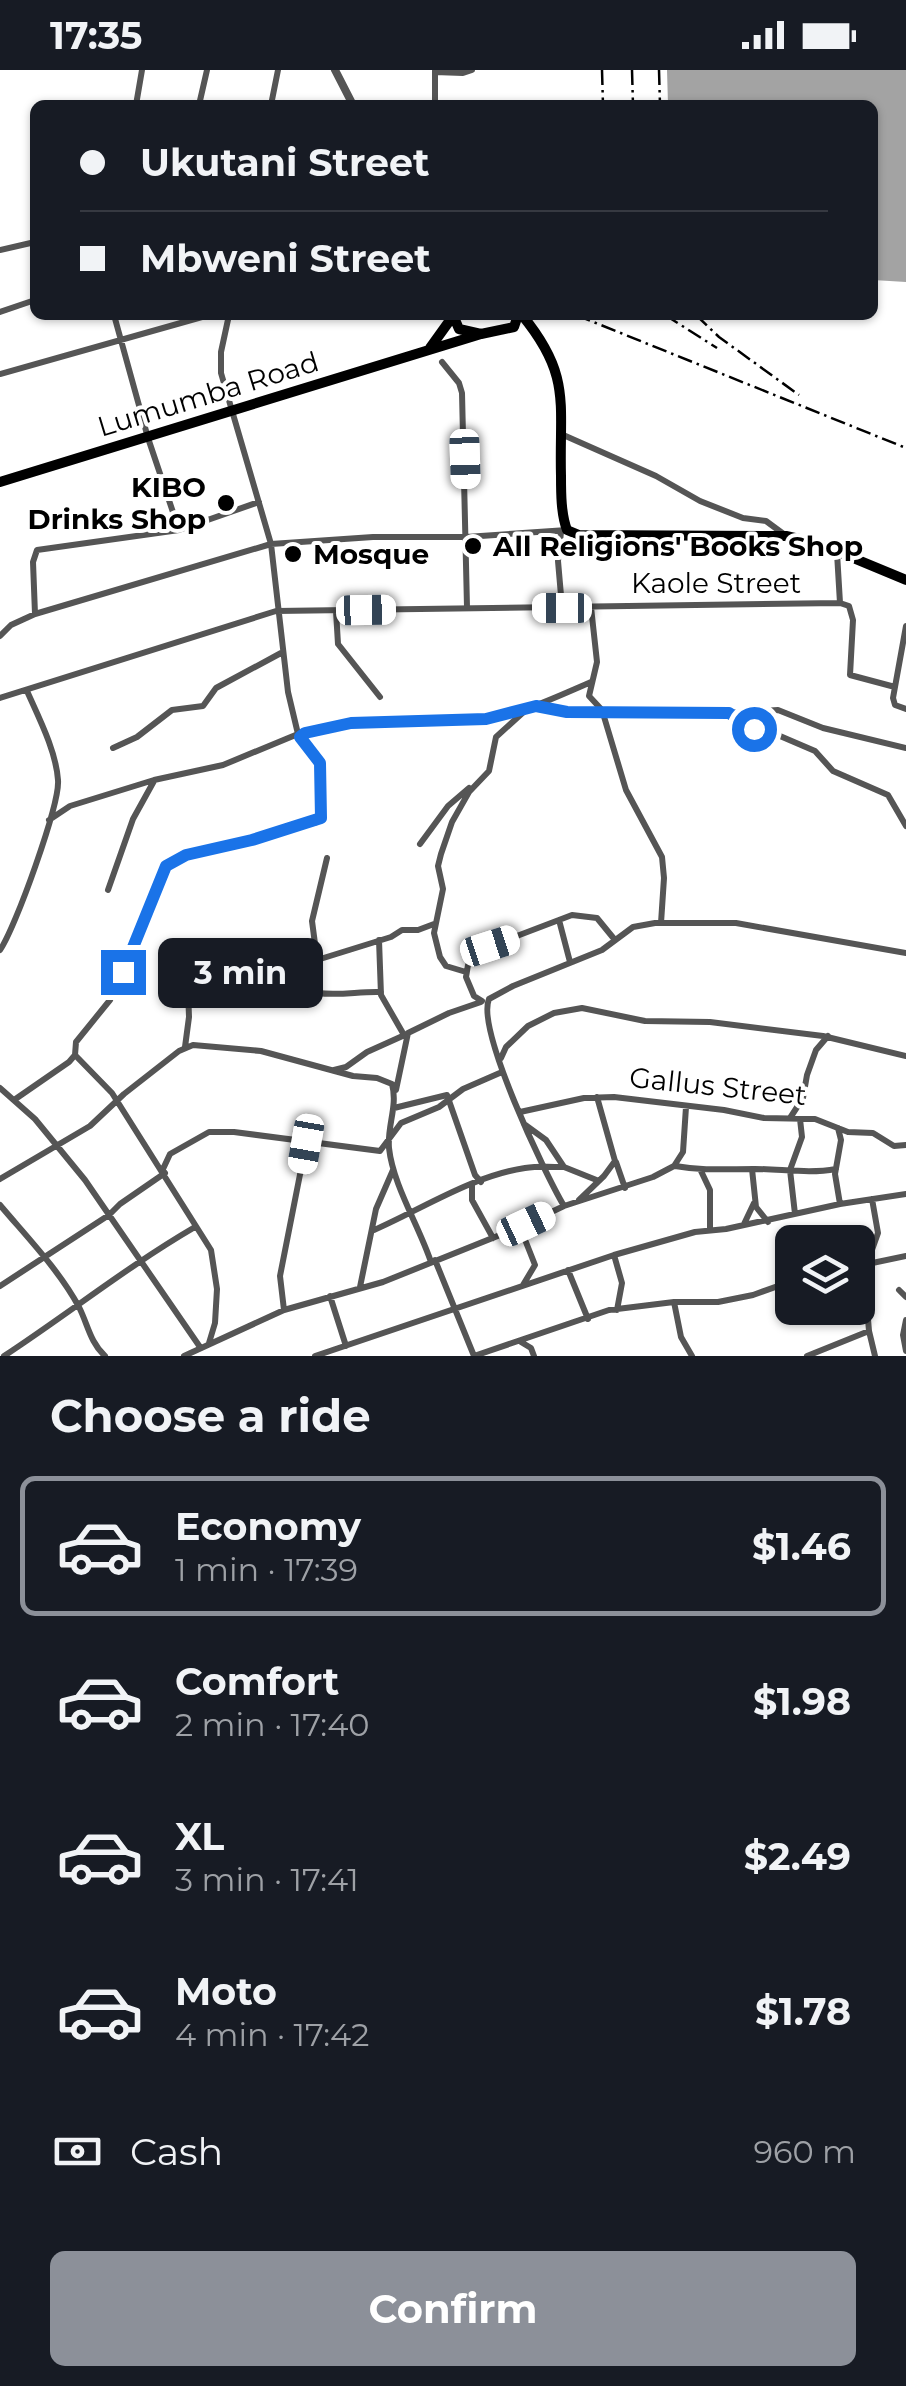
<!DOCTYPE html>
<meta charset="utf-8">
<style>
body{margin:0;font-family:Montserrat,sans-serif;background:#242831;color:#f1f3f6;height:100vh;display:flex;flex-direction:column;font-size:38px;white-space:nowrap}
*{box-sizing:border-box;margin:0}
p{font-size:32px;color:#9ea1a6}
.icon{flex:none;width:55px;height:55px;fill:none;stroke:currentColor;stroke-width:2;stroke-linecap:round;stroke-linejoin:round}
.map{position:relative;height:1286px;overflow:hidden}
.sheet{display:flex;flex-direction:column;background:#171b24;flex:1}
.sheet>*{flex:none}
.banner{position:absolute;left:30px;top:30px;width:848px;height:220px;border-radius:15px;box-shadow:0 2px 8px #0004;display:grid;align-content:center;height:220px;padding:0 50px;background:#171b24}
.tools{position:absolute;left:775px;top:1155px;display:grid;gap:20px}
.tools a{display:grid;place-items:center;width:100px;height:100px;border-radius:15px;background:#171b24;box-shadow:0 2px 8px #0004;font-size:50px}
.end{position:absolute;width:45px;height:45px;margin:-22px;border:12px solid #1a73e8;background:#fff;box-shadow:0 0 0 5px #fff}
.from{border-radius:50%}
.bubble{position:absolute;height:70px;border-radius:15px;background:#171b24;box-shadow:0 2px 8px #0004;font-size:32px;font-weight:700;line-height:70px;text-align:center}
.car{position:absolute;width:30px;height:60px;margin:-30px -15px;border-radius:12px;box-shadow:0 0 8px 2px #0007;background:linear-gradient(#fff 24%,#345 0 40%,#fff 0 76%,#345 0 86%,#fff 0)}
.banner b{display:flex;align-items:center;gap:35px;height:95px;font-size:38px}
.banner b+b{border-top:2px solid #363941}
.banner i{width:25px;height:25px;background:#f1f3f6}
ul{padding:0;list-style:none}
li{display:flex;align-items:center;gap:30px;height:140px;margin:0 20px 15px;padding:0 30px;border:5px solid transparent;border-radius:15px}
li div{flex:1}
li b{display:block;font-size:38px}
li em{font-style:normal;font-weight:700}
li.current{border-color:#8c9099}
li>.icon{width:90px;height:90px;stroke-width:1.5}
h2{padding:0 50px;font-size:45px;line-height:120px}
.pay{display:flex;align-items:center;gap:25px;height:110px;padding:0 50px;font-size:38px}
.pay p{margin-inline-start:auto}
.cta{display:flex;gap:20px;margin-top:auto;padding:20px 50px}
.cta a{flex:1;height:115px;border-radius:15px;background:#8c9099;color:#fff;font-size:40px;font-weight:700;line-height:115px;text-align:center}
.status{display:flex;justify-content:space-between;align-items:center;height:70px;padding:0 50px;background:#171b24;direction:ltr}
.status svg{height:28px;fill:currentColor}
.map>svg:first-child{display:block}
.water{fill:#a3a3a3}
.lines{fill:none;stroke-linecap:round;stroke-linejoin:round}
.minor{stroke:#555;stroke-width:6}
.tertiary{stroke:#555;stroke-width:8}
.primary{stroke:#000;stroke-width:10}
.rail{stroke:#000;stroke-width:2.5;stroke-dasharray:15 5 2.5 5;stroke-linecap:butt}
.route{stroke:#1a73e8;stroke-width:12}
.poi-dot{fill:#000;stroke:#fff;stroke-width:4}
.labels{text-anchor:middle;dominant-baseline:central;stroke-width:8;stroke-linejoin:round;paint-order:stroke}
.street-label{font-size:28px;fill:#000;stroke:#fff}
.poi-label{font-size:28px;font-weight:bold;fill:#000;stroke:#fff;text-anchor:start}
</style>
<div class="status"><b>17:35</b><svg viewBox="0 0 49 12"><path d="M0 12V9h3v3zM5 12V6h3v6zM10 12V3h3v9zM15 12V0h3v12zM26 1h20v11H26zM47 4h2v5h-2z"/></svg></div>
<div class="map">
<svg width="906" height="1286" viewBox="0 0 906 1286">
<rect width="100%" height="100%" fill="#fff"/>
<path class="water" d="M667,0H906V212L873,210L872,35H668Z"/>
<g class="lines">
<path class="minor" d="M435,1V35
M435,2L463,3L472,0
M136,35L142,0
M199,35L207,0
M271,35L278,0
M0,180L35,172
M0,242L35,230
M114,245L148,368L179,460
M442,292L459,313L462,323L467,537
M0,304L209,245
M561,364L656,406L700,431L743,448L766,451L785,465
M561,462L558,491L562,537
M837,483L840,533
M591,537L597,592L589,626L602,640L729,643L778,640L823,658L906,678
M336,541L338,574L380,627
M35,544L33,492L37,480L179,460L259,432
M906,556L893,628L895,635L906,639
M0,566L11,555L35,544L271,474L373,467H466L567,460
M0,628L276,541L840,533L849,536L853,550L850,605L895,617
M536,636L567,642L602,640L626,720L662,787L664,808L661,853
M729,643L758,662L773,663L815,681L833,701L888,725L906,756
M299,667C336,642 435,655 482,650C519,645 556,627 591,612
M113,678L137,667L172,640L203,636L216,618L281,583
M49,750L70,736L154,710L223,695L298,664
M420,774L448,736L469,718
M108,820L133,749L154,711
M559,850L570,892
M379,870L381,925L404,965
M0,880C15,859 60,734 58,710C56,681 39,648 27,621
M317,889L312,851L327,788
M466,902L446,896L440,887L434,863L443,819L438,796L441,784L452,752L469,722L489,701L496,667L528,638
M246,904L281,892L317,890L391,867L402,860H418L434,854
M482,931L474,926L466,907L468,895L480,880L572,845L597,848L615,870
M185,977L189,947L188,919L201,904C241,900 278,917 318,923C340,926 360,921 381,922
M75,985L112,1023L211,1180L217,1219L215,1253L209,1273
M501,988L506,977L528,956L554,943L582,938L645,951L710,952L823,966L906,986
M334,1000L346,997L367,982L407,964
M0,1018L35,1049L85,1110L200,1277
M396,1020L408,963L449,943L481,932
M14,1030L69,992L75,985L76,972L110,930L166,796L186,785L317,752L323,745L320,693L298,664L288,622L271,474L221,303V282L229,245
M394,1038L447,1025L475,1105L481,1112
M520,1042L584,1028L614,1027L724,1040L764,1048L815,1049L848,1062L873,1063L894,1076L906,1075
M790,1048L803,1028L807,1005L816,980L828,966
M524,1054L546,1070L564,1097L599,1111
M838,1058L841,1070L835,1104L840,1134
M616,1092L625,1118
M675,1096C703,1101 727,1099 755,1099C782,1099 809,1104 836,1099
M163,1099L170,1084L209,1062H234L380,1081L401,1053L439,1037L463,1019L502,1002
M752,1099L756,1137L768,1152
M701,1101L710,1120V1160
M0,1109L90,1056L124,1024L179,981L193,975L261,981L353,1006L377,1008L392,1014C398,1036 387,1056 389,1078C393,1115 419,1156 431,1192
M472,1115V1130L493,1168
M872,1129L878,1163L864,1202L869,1261L875,1286
M579,1130L604,1106L615,1091L597,1027
M0,1135C27,1167 59,1200 79,1237C88,1255 90,1272 105,1286
M564,1136C545,1104 476,959 489,929L513,916L602,880L633,857L655,853H736L906,883
M795,1144L790,1100L802,1067L800,1049
M744,1154L754,1133
M520,1157L535,1195L523,1215
M374,1160C422,1139 472,1106 525,1098C538,1096 552,1097 564,1097
M614,1185L622,1213L617,1240
M435,1190L474,1286
M858,1196L906,1186
M568,1200L588,1249
M0,1216L109,1145L120,1134L165,1103
M360,1217L376,1139L393,1100
M899,1220L906,1227
M330,1226L346,1276
M674,1232H718L753,1225L792,1211
M284,1240L280,1206L306,1074
M906,1250L903,1265L906,1281
M521,1272L531,1278L534,1286
M4,1286C68,1244 128,1196 195,1157
M184,1286L284,1240L383,1212L520,1157L564,1136L653,1107L674,1096L683,1082L686,1037
M315,1286L614,1185L695,1162L726,1159L840,1134L906,1124
M474,1286L609,1240L674,1232L681,1267L692,1286
M807,1286L869,1261"/>
<path class="tertiary" d="M335,0L353,35"/>
<path class="primary" d="M453,245L459,259L481,264L514,257L518,245
M522,245C572,306 559,333 561,406C561,423 561,444 567,460L579,465L786,466L817,473L906,510
M430,278L453,246
M0,412L481,264"/>
<path class="rail" d="M602,0L603,35
M632,0L633,35
M659,0L660,35
M576,245L906,378
M665,245L717,278
M696,245L719,267L799,325"/>
</g>
<g class="lines">
<path class="route" d="M123,902L166,796L186,785L252,770L321,748L320,693L300,667L305,663L351,653L486,649L536,636L567,642L729,643L754,659"/>
</g>
<g class="poi-dot">
<circle cx="226" cy="433" r="10"/>
<circle cx="473" cy="476" r="10"/>
<circle cx="293" cy="484" r="10"/>
</g>
<g class="labels">
<g class="street-label">
<text transform="translate(208 324) rotate(-17)">Lumumba Road</text>
<text x="716" y="513">Kaole Street</text>
<text transform="translate(718 1016) rotate(6)">Gallus Street</text>
</g>
<g class="poi-label">
<text x="206" y="417" text-anchor="end">KIBO<tspan x="206" dy="32">Drinks Shop</tspan></text>
<text x="493" y="476">All Religions' Books Shop</text>
<text x="313" y="484">Mosque</text>
</g>
</g>
</svg>
<div class="tools">
<a><svg class="icon" aria-label="layers" viewBox="0 0 24 24"><path d="M12 4l9 5-9 5-9-5zM3 14l9 5 9-5"/></svg></a>
</div>
<i class="end from" style="left:754px;top:659px"></i>
<i class="end" style="left:123px;top:902px"></i>
<div class="bubble" style="left:158px;top:868px;width:165px">3 min</div>
<i class="car" style="left:465px;top:389px;rotate:178deg"></i>
<i class="car" style="left:562px;top:538px;rotate:270deg"></i>
<i class="car" style="left:366px;top:540px;rotate:89deg"></i>
<i class="car" style="left:490px;top:876px;rotate:72deg"></i>
<i class="car" style="left:306px;top:1074px;rotate:190deg"></i>
<i class="car" style="left:526px;top:1154px;rotate:65deg"></i>
<div class="banner">
<b><i class="from"></i>Ukutani Street</b>
<b><i></i>Mbweni Street</b>
</div>
</div>
<section class="sheet">
<h2>Choose a ride</h2>
<ul>
<li class="current"><svg class="icon" aria-label="car" viewBox="0 0 24 24"><path d="M5 17H2v-5l4-1 3-4h7l3 4 3 1v5h-3M9 17h6M6 11h13"/><circle cx="7" cy="17" r="2"/><circle cx="17" cy="17" r="2"/></svg><div><b>Economy</b><p>1 min · 17:39</p></div><em>$1.46</em></li>
<li><svg class="icon" aria-label="car" viewBox="0 0 24 24"><path d="M5 17H2v-5l4-1 3-4h7l3 4 3 1v5h-3M9 17h6M6 11h13"/><circle cx="7" cy="17" r="2"/><circle cx="17" cy="17" r="2"/></svg><div><b>Comfort</b><p>2 min · 17:40</p></div><em>$1.98</em></li>
<li><svg class="icon" aria-label="car" viewBox="0 0 24 24"><path d="M5 17H2v-5l4-1 3-4h7l3 4 3 1v5h-3M9 17h6M6 11h13"/><circle cx="7" cy="17" r="2"/><circle cx="17" cy="17" r="2"/></svg><div><b>XL</b><p>3 min · 17:41</p></div><em>$2.49</em></li>
<li><svg class="icon" aria-label="car" viewBox="0 0 24 24"><path d="M5 17H2v-5l4-1 3-4h7l3 4 3 1v5h-3M9 17h6M6 11h13"/><circle cx="7" cy="17" r="2"/><circle cx="17" cy="17" r="2"/></svg><div><b>Moto</b><p>4 min · 17:42</p></div><em>$1.78</em></li>
</ul>
<div class="pay"><svg class="icon" aria-label="cash" viewBox="0 0 24 24"><path d="M3 7h18v10H3z"/><circle cx="12" cy="12" r="2"/></svg>Cash<p>960 m</p></div>
<div class="cta"><a>Confirm</a></div>
</section>
